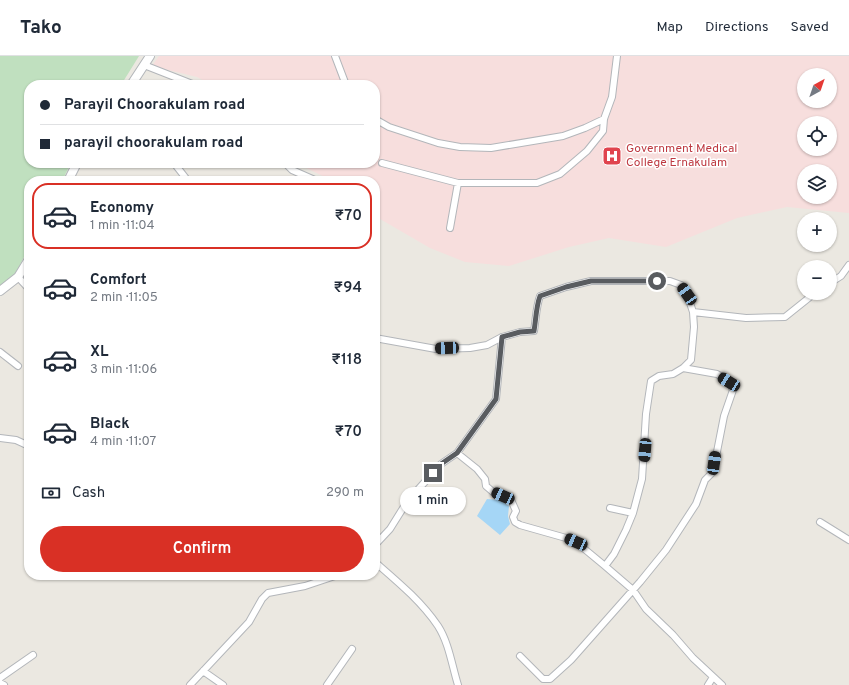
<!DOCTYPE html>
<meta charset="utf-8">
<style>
body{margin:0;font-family:Overpass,sans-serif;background:#f2f2f3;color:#1f2937;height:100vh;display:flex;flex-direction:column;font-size:15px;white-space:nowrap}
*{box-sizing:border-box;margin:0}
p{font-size:13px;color:#747a83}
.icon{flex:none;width:22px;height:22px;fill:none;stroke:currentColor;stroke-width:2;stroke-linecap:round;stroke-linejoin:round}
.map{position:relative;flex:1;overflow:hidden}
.sheet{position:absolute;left:24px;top:120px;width:356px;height:404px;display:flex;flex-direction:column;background:#fff;border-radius:16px;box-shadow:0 1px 3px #0004}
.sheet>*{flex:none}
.guide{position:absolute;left:24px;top:24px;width:356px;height:88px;border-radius:16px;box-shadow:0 1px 3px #0004;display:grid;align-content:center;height:88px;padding:0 16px;background:#fff}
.needle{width:26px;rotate:40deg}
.controls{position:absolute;left:797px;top:12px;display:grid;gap:8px}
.controls a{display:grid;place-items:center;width:40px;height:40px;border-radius:50%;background:#fff;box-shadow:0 1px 3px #0004;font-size:20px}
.end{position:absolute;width:18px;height:18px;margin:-9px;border:5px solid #595c60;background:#fff;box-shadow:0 0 0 2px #fff}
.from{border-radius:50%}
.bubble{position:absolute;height:28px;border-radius:14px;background:#fff;box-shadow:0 1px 3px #0004;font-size:13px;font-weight:600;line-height:28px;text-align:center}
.car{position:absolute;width:12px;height:24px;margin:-12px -6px;border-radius:5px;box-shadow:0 0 3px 1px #0007;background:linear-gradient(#222 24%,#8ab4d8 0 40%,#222 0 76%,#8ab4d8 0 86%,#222 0)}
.guide b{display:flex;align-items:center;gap:14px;height:38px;font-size:15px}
.guide b+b{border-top:1px solid #e0e1e3}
.guide i{width:10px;height:10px;background:#1f2937}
ul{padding:7px 0 0;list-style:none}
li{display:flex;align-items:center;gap:12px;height:66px;margin:0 8px 6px;padding:0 8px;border:2px solid transparent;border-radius:16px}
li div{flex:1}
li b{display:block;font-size:15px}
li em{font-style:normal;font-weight:600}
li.active{border-color:#d93025}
li>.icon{width:36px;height:36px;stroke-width:1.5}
.pay{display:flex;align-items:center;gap:10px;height:44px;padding:0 16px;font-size:15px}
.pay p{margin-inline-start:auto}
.button{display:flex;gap:8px;margin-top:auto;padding:8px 16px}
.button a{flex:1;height:46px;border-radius:24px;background:#d93025;color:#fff;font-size:16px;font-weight:600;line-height:46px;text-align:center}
header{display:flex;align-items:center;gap:24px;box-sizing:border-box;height:56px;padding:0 20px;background:#fff;border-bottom:1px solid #e0e1e3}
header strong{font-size:19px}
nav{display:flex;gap:22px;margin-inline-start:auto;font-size:14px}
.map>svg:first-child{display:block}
.medical{fill:#f7dedd;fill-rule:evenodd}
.green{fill:#c0e0bf}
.water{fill:#a5d6f6}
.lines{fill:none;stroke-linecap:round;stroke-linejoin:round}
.minor-casing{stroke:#b3b6ba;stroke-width:8}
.tertiary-casing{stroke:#b3b6ba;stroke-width:10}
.minor{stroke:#fff;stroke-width:6}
.tertiary{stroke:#fff;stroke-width:8}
.route{stroke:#595c60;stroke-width:5}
.labels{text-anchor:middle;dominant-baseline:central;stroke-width:3;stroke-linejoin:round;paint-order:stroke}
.health-label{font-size:12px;fill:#be3a42;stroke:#fff;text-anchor:start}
</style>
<header>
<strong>Tako</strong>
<nav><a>Map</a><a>Directions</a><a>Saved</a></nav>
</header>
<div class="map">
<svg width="849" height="629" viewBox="0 0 849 629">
<rect width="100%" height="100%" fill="#ebe8e1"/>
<path class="medical" d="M159,0H849V157L787,151L737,162L666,191L609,182L569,191L509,210L465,206L430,192L380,163V148L375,145V125H333L296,107H375V29H211L197,21L152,10ZM804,19H830V45H804ZM804,67H830V93H804ZM804,115H830V141H804Z"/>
<path class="green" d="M0,0H139L121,29H29V107H71L62,125H29V191L15,219L0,232Z"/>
<path class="water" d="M487,443L500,444L509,450L508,460L510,468L500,479L477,460Z"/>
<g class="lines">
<g class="minor-casing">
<path id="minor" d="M335,0L346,29
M144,9L195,29
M375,63L389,71L438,87L460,91L491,92L563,80L585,72L604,63
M174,107L188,125
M285,107L292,114L317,125
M382,107L458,127H537L560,118L587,95L603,75L604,63L612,41L617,0
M450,172L458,127
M18,221L29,233
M830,227L841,220L849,209
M693,256L746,262L785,261L815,237
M375,282L436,293L470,292L487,289L502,281L520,276L534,275C536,263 536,251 540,240L566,231L591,225H670L681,229L687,238L693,256L694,271L691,304L683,312L673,318L659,320L651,325L646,358L642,423L633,457L626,474L614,498L605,510L633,534L646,553L673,579L693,602L722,629
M0,296L18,310
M0,382L16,384L29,390
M457,397L496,343L502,281
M610,452L633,457
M820,466L849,484
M375,489L390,473L405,449L414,438L441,408L457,397L477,413L485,423L486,430L493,436L512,446L516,455L513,461L515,466L520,469L566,482L576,486L605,510
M375,506C398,526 421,545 438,570C449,587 452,610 458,629
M520,600L543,623H550L571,604L640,526L666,494L696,448L705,424L713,416L724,360L733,334L729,325L717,318L683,312
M203,615L223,629
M0,622L33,599
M0,627L4,629
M190,629L249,566L262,543L268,537L305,530L338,519
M327,629L352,593
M708,629L713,621"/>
</g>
<g class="tertiary-casing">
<path id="tertiary" d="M131,29L150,0
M68,125L77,107
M0,235L18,221L29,203"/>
</g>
<use href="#minor" class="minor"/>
<use href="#tertiary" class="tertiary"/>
</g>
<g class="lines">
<path class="route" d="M433,417L441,408L457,397L496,343L502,281L520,276L534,275C536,263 536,251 540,240L566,231L591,225H657"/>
</g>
<defs>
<g id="hospital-square" transform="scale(1)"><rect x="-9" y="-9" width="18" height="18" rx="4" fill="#e0444e" stroke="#fff"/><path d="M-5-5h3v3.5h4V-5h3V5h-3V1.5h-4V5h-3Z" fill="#fff"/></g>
</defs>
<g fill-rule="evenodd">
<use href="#hospital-square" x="612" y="100"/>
</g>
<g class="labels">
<g class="health-label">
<text x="626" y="93">Government Medical<tspan x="626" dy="14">College Ernakulam</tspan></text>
</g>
</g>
</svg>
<div class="controls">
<a><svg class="needle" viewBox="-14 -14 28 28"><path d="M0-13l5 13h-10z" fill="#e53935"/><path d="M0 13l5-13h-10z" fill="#747a83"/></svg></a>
<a><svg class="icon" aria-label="locate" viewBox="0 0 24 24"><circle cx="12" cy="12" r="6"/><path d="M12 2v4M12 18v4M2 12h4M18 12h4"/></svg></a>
<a><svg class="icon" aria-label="layers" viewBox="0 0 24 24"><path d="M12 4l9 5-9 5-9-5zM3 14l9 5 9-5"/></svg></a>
<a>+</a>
<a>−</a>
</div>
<i class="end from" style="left:657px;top:225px"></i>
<i class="end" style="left:433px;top:417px"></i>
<div class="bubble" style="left:400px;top:431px;width:66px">1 min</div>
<i class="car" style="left:687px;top:238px;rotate:325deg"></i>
<i class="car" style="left:447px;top:292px;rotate:268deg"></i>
<i class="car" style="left:729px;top:326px;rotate:302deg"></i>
<i class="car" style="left:645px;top:394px;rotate:185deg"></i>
<i class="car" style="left:714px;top:407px;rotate:8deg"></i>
<i class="car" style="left:503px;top:440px;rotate:294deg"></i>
<i class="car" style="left:576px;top:486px;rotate:294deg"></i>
<div class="guide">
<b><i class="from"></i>Parayil Choorakulam road</b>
<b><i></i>parayil choorakulam road</b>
</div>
<section class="sheet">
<ul>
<li class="active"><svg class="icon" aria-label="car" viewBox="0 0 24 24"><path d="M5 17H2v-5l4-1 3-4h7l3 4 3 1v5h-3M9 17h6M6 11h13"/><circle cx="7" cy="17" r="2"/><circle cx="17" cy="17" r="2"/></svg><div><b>Economy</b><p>1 min · 11:04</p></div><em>₹70</em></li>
<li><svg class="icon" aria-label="car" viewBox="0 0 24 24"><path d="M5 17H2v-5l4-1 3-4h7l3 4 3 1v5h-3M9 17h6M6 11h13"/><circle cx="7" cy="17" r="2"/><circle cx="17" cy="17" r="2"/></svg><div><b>Comfort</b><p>2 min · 11:05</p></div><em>₹94</em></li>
<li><svg class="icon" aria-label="car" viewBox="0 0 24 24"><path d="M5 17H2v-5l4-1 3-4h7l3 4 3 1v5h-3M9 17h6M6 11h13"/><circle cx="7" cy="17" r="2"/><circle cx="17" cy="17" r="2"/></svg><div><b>XL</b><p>3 min · 11:06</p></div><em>₹118</em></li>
<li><svg class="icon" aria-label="car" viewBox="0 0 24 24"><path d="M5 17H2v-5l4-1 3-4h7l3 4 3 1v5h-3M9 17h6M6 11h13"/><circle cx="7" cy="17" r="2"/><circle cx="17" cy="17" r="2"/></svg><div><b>Black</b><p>4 min · 11:07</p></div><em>₹70</em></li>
</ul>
<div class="pay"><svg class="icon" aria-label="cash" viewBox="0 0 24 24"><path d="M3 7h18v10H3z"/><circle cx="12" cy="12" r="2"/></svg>Cash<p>290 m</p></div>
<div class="button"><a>Confirm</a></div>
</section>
</div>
